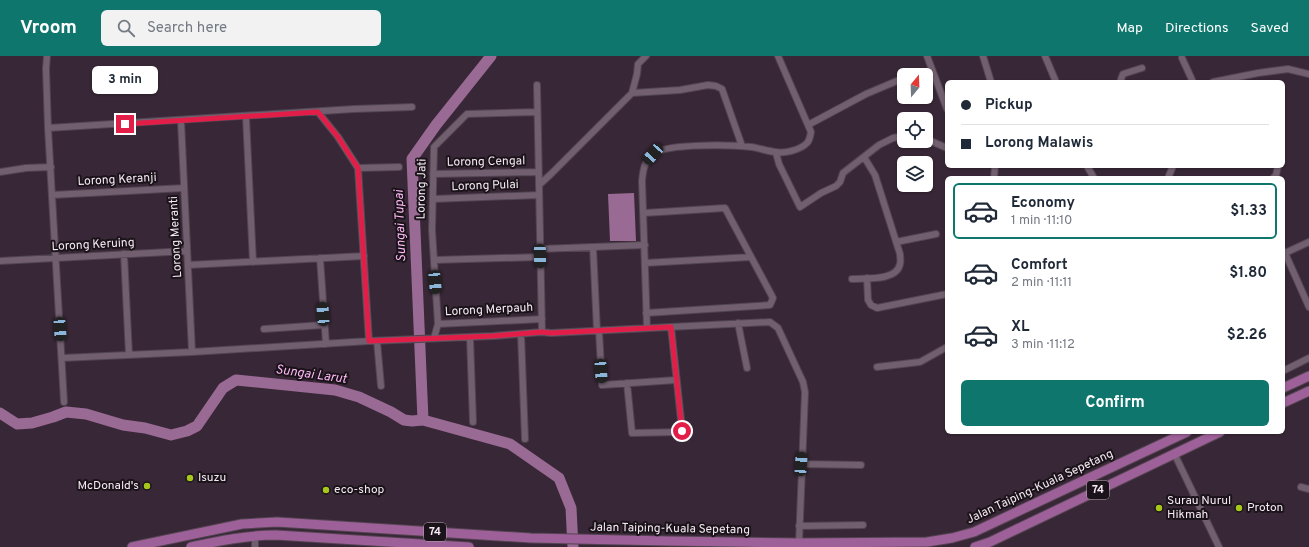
<!DOCTYPE html>
<meta charset="utf-8">
<style>
body{margin:0;font-family:Overpass,sans-serif;background:#f2f2f3;color:#1f2937;height:100vh;display:flex;flex-direction:column;font-size:15px;white-space:nowrap}
*{box-sizing:border-box;margin:0}
p{font-size:13px;color:#747a83}
.icon{flex:none;width:22px;height:22px;fill:none;stroke:currentColor;stroke-width:2;stroke-linecap:round;stroke-linejoin:round}
.map{position:relative;flex:1;overflow:hidden}
.sheet{position:absolute;left:945px;top:120px;width:340px;height:258px;display:flex;flex-direction:column;background:#fff;border-radius:6px;box-shadow:0 1px 3px #0004}
.sheet>*{flex:none}
.banner{position:absolute;left:945px;top:24px;width:340px;height:88px;border-radius:6px;box-shadow:0 1px 3px #0004;display:grid;align-content:center;height:88px;padding:0 16px;background:#fff}
.needle{width:26px;rotate:19deg}
.tools{position:absolute;left:897px;top:12px;display:grid;gap:8px}
.tools a{display:grid;place-items:center;width:36px;height:36px;border-radius:6px;background:#fff;box-shadow:0 1px 3px #0004;font-size:20px}
.end{position:absolute;width:18px;height:18px;margin:-9px;border:5px solid #e11d48;background:#fff;box-shadow:0 0 0 2px #fff}
.from{border-radius:50%}
.bubble{position:absolute;height:28px;border-radius:6px;background:#fff;box-shadow:0 1px 3px #0004;font-size:13px;font-weight:700;line-height:28px;text-align:center}
.car{position:absolute;width:12px;height:24px;margin:-12px -6px;border-radius:5px;box-shadow:0 0 3px 1px #0007;background:linear-gradient(#222 24%,#8ab4d8 0 40%,#222 0 76%,#8ab4d8 0 86%,#222 0)}
.banner b{display:flex;align-items:center;gap:14px;height:38px;font-size:15px}
.banner b+b{border-top:1px solid #e0e1e3}
.banner i{width:10px;height:10px;background:#1f2937}
ul{padding:7px 0 0;list-style:none}
li{display:flex;align-items:center;gap:12px;height:56px;margin:0 8px 6px;padding:0 8px;border:2px solid transparent;border-radius:6px}
li div{flex:1}
li b{display:block;font-size:15px}
li em{font-style:normal;font-weight:700}
li.current{border-color:#0f766e}
li>.icon{width:36px;height:36px;stroke-width:1.5}
.primary-button{display:flex;gap:8px;margin-top:auto;padding:8px 16px}
.primary-button a{flex:1;height:46px;border-radius:6px;background:#0f766e;color:#fff;font-size:16px;font-weight:700;line-height:46px;text-align:center}
header{display:flex;align-items:center;gap:24px;box-sizing:border-box;height:56px;padding:0 20px;background:#0f766e;color:#fff}
header strong{font-size:19px}
nav{display:flex;gap:22px;margin-inline-start:auto;font-size:14px}
.search{width:280px;height:36px;background:#f2f2f3;display:flex;align-items:center;gap:10px;box-sizing:border-box;padding:0 14px;border-radius:6px;color:#747a83;font-size:15px}
.map>svg:first-child{display:block}
.water{fill:#996a94}
.lines{fill:none;stroke-linecap:round;stroke-linejoin:round}
.river{stroke:#996a94;stroke-width:11}
.minor-casing{stroke:#534451;stroke-width:8}
.primary-casing{stroke:#534451;stroke-width:11}
.minor{stroke:#715e6f;stroke-width:6}
.primary{stroke:#9e6098;stroke-width:9}
.route{stroke:#e11d48;stroke-width:5}
.poi-dot{fill:#a8c71c;stroke:#1a1319;stroke-width:1.5}
.labels{text-anchor:middle;dominant-baseline:central;stroke-width:4;stroke-linejoin:round;paint-order:stroke}
.shield{fill:#1a1319;stroke:#b4aab2;stroke-width:1}
.shield-label{font-size:11px;font-weight:bold;fill:#f6eaf4}
.street-label{font-size:12px;fill:#f6eaf4;stroke:#1a1319}
.poi-label{font-size:12px;fill:#f6eaf4;stroke:#1a1319;text-anchor:start}
.water-label{font-size:13px;font-style:italic;fill:#feb8f6;stroke:#1a1319}
</style>
<header>
<strong>Vroom</strong>
<div class="search"><svg class="icon" aria-label="search" viewBox="0 0 24 24"><circle cx="10" cy="10" r="6"/><path d="M15 15l6 6"/></svg>Search here</div>
<nav><a>Map</a><a>Directions</a><a>Saved</a></nav>
</header>
<div class="map">
<svg width="1309" height="491" viewBox="0 0 1309 491">
<rect width="100%" height="100%" fill="#382736"/>
<path class="water" d="M634,137L636,185H610L608,138Z"/>
<g class="lines">
<path class="river" d="M0,357L17,368L32,367L53,361L66,356L86,358L123,369L145,372L171,379L187,375L197,370L223,332L236,324L335,334L359,341L391,356L404,364L412,365L423,364L510,388L559,422L571,452L573,491
M423,364L412,103L436,69L491,0"/>
<g class="minor-casing">
<path id="minor" d="M47,0L46,13L48,72L64,346
M927,0L947,53
M983,0L991,26
M1045,0L1056,26
M1182,2L1193,26
M1120,26L1123,18L1142,12
M1213,26L1258,17L1288,13L1309,18
M537,29L542,276
M632,37L637,18L638,8L646,0
M318,56L338,81L358,112L369,285
M246,61L253,206
M181,65L192,296
M808,69L866,38L904,22
M48,72L354,53L412,51
M926,83L947,92
M776,97L779,108L800,151L821,137L836,130L840,126L843,117L879,89L893,82L904,80
M1087,110L1094,122
M358,112L399,111
M0,116L26,112L51,111
M433,118L538,116
M994,122L995,110
M1168,122L1173,110
M1273,122L1276,119L1278,110
M539,129L552,117L632,37L680,34L708,29L716,30L722,33L742,90
M52,139L184,132
M433,143L539,139
M644,157L725,152L773,242L770,249L646,257
M896,186L936,178
M593,191L597,275
M540,193L645,189
M1283,195L1285,197L1309,251
M124,198L129,299
M1283,198L1309,186
M320,202L326,288
M434,204L540,201
M0,205L187,195
M645,207L751,201
M188,209L364,200
M867,222L868,244L871,249L877,252L947,238
M852,223C866,222 897,225 900,208C901,205 900,201 900,198L875,119L864,101
M738,267L747,312
M438,268L542,263
M647,272L642,125C643,115 644,105 653,98C667,87 733,89 751,91C759,92 767,95 775,96C784,98 800,94 807,87C810,84 810,80 811,76L778,0
M264,273L323,269
M599,275L602,329L676,324
M521,278L525,383
M470,281L473,366
M434,282L438,268L432,174L434,91L467,58L537,56
M377,285L381,330
M62,302L192,296L369,285L493,280L542,276L551,277L770,266L778,272L803,326L805,336L799,487
M877,311L920,306L947,291
M1283,315L1309,302
M627,327L632,377L681,376L682,373L671,271
M1174,397L1219,491
M801,408L861,409
M1301,431L1309,433
M799,470L863,469
M255,491V479"/>
</g>
<g class="primary-casing">
<path id="primary" d="M1283,332L1309,320
M1283,347L1309,335
M132,491L242,468L277,466L531,482L668,485L799,487L927,486L952,482L974,476L1187,376
M191,491C219,485 247,479 276,479L469,491
M975,491L990,486L1220,376"/>
</g>
<use href="#minor" class="minor"/>
<use href="#primary" class="primary"/>
</g>
<g class="lines">
<path class="route" d="M125,68L318,56L338,81L358,112L369,285L493,280L542,276L551,277L671,271L682,375"/>
</g>
<g class="poi-dot">
<circle cx="190" cy="422" r="4"/>
<circle cx="147" cy="430" r="4"/>
<circle cx="326" cy="434" r="4"/>
<circle cx="1159" cy="452" r="4"/>
<circle cx="1239" cy="452" r="4"/>
</g>
<g class="labels">
<g class="shield">
<rect x="1087" y="425" width="22" height="18" rx="3"/>
<rect x="424" y="467" width="22" height="18" rx="3"/>
</g>
<g class="shield-label">
<text x="1098" y="434">74</text>
<text x="435" y="476">74</text>
</g>
<g class="street-label">
<text transform="translate(486 106) rotate(-1)">Lorong Cengal</text>
<text transform="translate(117 124) rotate(-3)">Lorong Keranji</text>
<text transform="translate(485 130) rotate(-2)">Lorong Pulai</text>
<text transform="translate(422 133) rotate(-89)">Lorong Jati</text>
<text transform="translate(176 181) rotate(-93)">Lorong Meranti</text>
<text transform="translate(93 189) rotate(-3)">Lorong Keruing</text>
<text transform="translate(489 254) rotate(-3)">Lorong Merpauh</text>
<text transform="translate(1040 431) rotate(-25)">Jalan Taiping-Kuala Sepetang</text>
<text transform="translate(670 473) rotate(1)">Jalan Taiping-Kuala Sepetang</text>
</g>
<g class="poi-label">
<text x="198" y="422">Isuzu</text>
<text x="139" y="430" text-anchor="end">McDonald's</text>
<text x="334" y="434">eco-shop</text>
<text x="1167" y="445">Surau Nurul<tspan x="1167" dy="14">Hikmah</tspan></text>
<text x="1247" y="452">Proton</text>
</g>
<g class="water-label">
<text transform="translate(401 170) rotate(-92)">Sungai Tupai</text>
<text transform="translate(311 319) rotate(8)">Sungai Larut</text>
</g>
</g>
</svg>
<div class="tools">
<a><svg class="needle" viewBox="-14 -14 28 28"><path d="M0-13l5 13h-10z" fill="#e53935"/><path d="M0 13l5-13h-10z" fill="#747a83"/></svg></a>
<a><svg class="icon" aria-label="locate" viewBox="0 0 24 24"><circle cx="12" cy="12" r="6"/><path d="M12 2v4M12 18v4M2 12h4M18 12h4"/></svg></a>
<a><svg class="icon" aria-label="layers" viewBox="0 0 24 24"><path d="M12 4l9 5-9 5-9-5zM3 14l9 5 9-5"/></svg></a>
</div>
<i class="end from" style="left:682px;top:375px"></i>
<i class="end" style="left:125px;top:68px"></i>
<div class="bubble" style="left:92px;top:10px;width:66px">3 min</div>
<i class="car" style="left:653px;top:98px;rotate:222deg"></i>
<i class="car" style="left:540px;top:200px;rotate:179deg"></i>
<i class="car" style="left:435px;top:226px;rotate:175deg"></i>
<i class="car" style="left:323px;top:258px;rotate:356deg"></i>
<i class="car" style="left:60px;top:273px;rotate:176deg"></i>
<i class="car" style="left:601px;top:315px;rotate:176deg"></i>
<i class="car" style="left:801px;top:408px;rotate:4deg"></i>
<div class="banner">
<b><i class="from"></i>Pickup</b>
<b><i></i>Lorong Malawis</b>
</div>
<section class="sheet">
<ul>
<li class="current"><svg class="icon" aria-label="car" viewBox="0 0 24 24"><path d="M5 17H2v-5l4-1 3-4h7l3 4 3 1v5h-3M9 17h6M6 11h13"/><circle cx="7" cy="17" r="2"/><circle cx="17" cy="17" r="2"/></svg><div><b>Economy</b><p>1 min · 11:10</p></div><em>$1.33</em></li>
<li><svg class="icon" aria-label="car" viewBox="0 0 24 24"><path d="M5 17H2v-5l4-1 3-4h7l3 4 3 1v5h-3M9 17h6M6 11h13"/><circle cx="7" cy="17" r="2"/><circle cx="17" cy="17" r="2"/></svg><div><b>Comfort</b><p>2 min · 11:11</p></div><em>$1.80</em></li>
<li><svg class="icon" aria-label="car" viewBox="0 0 24 24"><path d="M5 17H2v-5l4-1 3-4h7l3 4 3 1v5h-3M9 17h6M6 11h13"/><circle cx="7" cy="17" r="2"/><circle cx="17" cy="17" r="2"/></svg><div><b>XL</b><p>3 min · 11:12</p></div><em>$2.26</em></li>
</ul>
<div class="primary-button"><a>Confirm</a></div>
</section>
</div>
